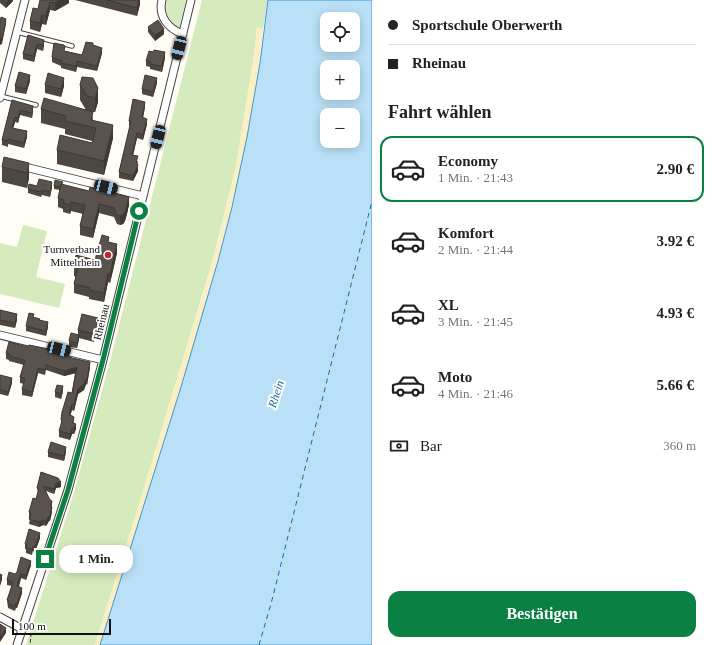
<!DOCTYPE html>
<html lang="de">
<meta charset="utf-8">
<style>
body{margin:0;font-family:Georgia,serif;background:#f2f2f2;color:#222;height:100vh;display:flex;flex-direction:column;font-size:15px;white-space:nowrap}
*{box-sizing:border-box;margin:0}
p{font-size:13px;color:#767676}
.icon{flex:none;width:22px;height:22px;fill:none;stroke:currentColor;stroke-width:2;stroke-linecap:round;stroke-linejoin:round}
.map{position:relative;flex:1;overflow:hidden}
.sheet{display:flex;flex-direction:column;background:#fff;width:340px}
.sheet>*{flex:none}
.banner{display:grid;align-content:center;height:88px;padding:0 16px;background:#fff}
.controls{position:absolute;left:320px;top:12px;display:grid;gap:8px}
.controls a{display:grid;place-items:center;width:40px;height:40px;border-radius:8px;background:#fff;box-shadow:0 2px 10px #0003;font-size:20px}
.scale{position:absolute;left:12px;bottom:10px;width:99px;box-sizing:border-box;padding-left:4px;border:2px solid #111;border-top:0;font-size:11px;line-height:14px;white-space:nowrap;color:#111;-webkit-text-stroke:3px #fff;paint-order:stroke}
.end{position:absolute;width:18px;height:18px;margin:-9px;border:5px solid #0b8043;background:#fff;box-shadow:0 0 0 2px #fff}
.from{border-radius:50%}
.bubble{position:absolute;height:28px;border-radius:12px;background:#fff;box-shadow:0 2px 10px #0003;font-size:13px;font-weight:600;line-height:28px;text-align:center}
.car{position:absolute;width:12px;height:24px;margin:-12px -6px;border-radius:5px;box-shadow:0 0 3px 1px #0007;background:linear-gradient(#222 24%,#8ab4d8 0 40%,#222 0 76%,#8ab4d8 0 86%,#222 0)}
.banner b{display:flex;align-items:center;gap:14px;height:38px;font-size:15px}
.banner b+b{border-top:1px solid #e0e0e0}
.banner i{width:10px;height:10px;background:#222}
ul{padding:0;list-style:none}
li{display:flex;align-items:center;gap:12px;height:66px;margin:0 8px 6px;padding:0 8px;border:2px solid transparent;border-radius:12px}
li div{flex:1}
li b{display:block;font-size:15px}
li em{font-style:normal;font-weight:600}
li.on{border-color:#0b8043}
li>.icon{width:36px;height:36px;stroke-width:1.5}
h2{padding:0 16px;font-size:18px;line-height:48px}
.pay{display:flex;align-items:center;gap:10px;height:44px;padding:0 16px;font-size:15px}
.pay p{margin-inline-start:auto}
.cta{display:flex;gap:8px;margin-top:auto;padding:8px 16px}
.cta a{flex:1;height:46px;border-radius:12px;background:#0b8043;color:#fff;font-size:16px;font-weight:600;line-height:46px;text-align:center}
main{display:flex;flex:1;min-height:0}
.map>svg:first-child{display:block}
.green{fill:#d5ebbd}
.sand{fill:#fbeec1}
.water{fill:#b9e0f7;stroke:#3f96cf;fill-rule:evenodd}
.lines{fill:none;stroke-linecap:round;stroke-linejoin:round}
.ferry{stroke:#1768a6;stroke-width:1;stroke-dasharray:5 4;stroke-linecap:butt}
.lane-casing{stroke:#444;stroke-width:5.5}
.street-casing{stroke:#444;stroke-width:9}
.path{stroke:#333;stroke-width:1;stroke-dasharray:4 2;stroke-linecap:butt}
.lane{stroke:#fff;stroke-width:3.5}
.street{stroke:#fff;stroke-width:7}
.wall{fill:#4d4742}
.shaded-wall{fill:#3f3936}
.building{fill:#5a524d;stroke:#3f3936}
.route{stroke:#0b8043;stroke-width:5}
.poi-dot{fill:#c4262e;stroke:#fff;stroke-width:1.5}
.labels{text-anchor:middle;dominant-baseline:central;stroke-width:4;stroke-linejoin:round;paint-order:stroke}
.poi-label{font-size:11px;fill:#111;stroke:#fff;text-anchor:end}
.street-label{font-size:11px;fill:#111;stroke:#fff}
.water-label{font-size:12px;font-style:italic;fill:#1768a6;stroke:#fff}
</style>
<main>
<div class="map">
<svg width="372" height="645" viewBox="0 0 372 645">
<rect width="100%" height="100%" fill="#fffdf5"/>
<path class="green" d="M166,0H186L179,28C169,22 164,12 166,0Z
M202,0H268L263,29L257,27L254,56L236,166L214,256L138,508L95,645H26L74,492L110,361Z
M23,225L47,231L36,277L65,284L59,308L0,294V243L17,247Z"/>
<path class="sand" d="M257,27L263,29C252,138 224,240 194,345C164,445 131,545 100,645H95L138,508L214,257L236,166L254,56Z"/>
<path class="water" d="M268,0H372V645H100L181,387L218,261L232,207L247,137L260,63ZM327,19H353V45H327ZM327,67H353V93H327ZM327,115H353V141H327Z"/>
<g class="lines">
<path class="ferry" d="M259,645L271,604L372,201"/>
<g class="lane-casing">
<path id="lane" d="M17,32L72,46
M0,96L36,105"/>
</g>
<g class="street-casing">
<path id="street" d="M162,0C158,16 168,29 183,34
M0,98L25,0
M21,166L143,196
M0,335L103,360
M0,617L22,629
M17,645L68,490L103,360L191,0"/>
</g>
<path class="path" d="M29,634L31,635L30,645"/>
<use href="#lane" class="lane"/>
<use href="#street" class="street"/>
</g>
<path class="wall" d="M0,0H13V1L6,8L0,3Z
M40,0L69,3L55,11L50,10L46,25L42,24L40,32L30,29V21L38,9Z
M75,0H140V4L137,16Z
M148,27L164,34L155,41L148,32Z
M28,35L44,45L43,51L37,49L34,62L23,59V54Z
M93,46L102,53L97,71L77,67L76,72L61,68V66L52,62V57L65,51L82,55Z
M165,58L162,72L150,69V67L146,66V61Z
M82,77L98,102L95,112H92L93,120L113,138L104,175L57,164V150L92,143V141L65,134V129L41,123V109L86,110L80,100V85Z
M30,81L26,94L15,92V86Z
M157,83L153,97L142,94V89Z
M45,85L64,86L61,97L45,93Z
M12,100L33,111L32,118L20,115L18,123L15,122L13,128L27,137L24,148L8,144V147L2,145V140Z
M145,107L143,118L147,124L143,140L137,138L133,155L138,162L137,164L138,171L133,181L119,178V172L130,126H129V121Z
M29,163V178L27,188L2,182V167Z
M62,185L89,191L112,193L129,206L125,221L123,224L120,225L117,224L114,217L99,213L93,238L80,235V226L83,214L71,211L70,214L63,212V209L58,207V198L60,190L54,189V186Z
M37,186L52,187L50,197L42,195L41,197L28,193V189Z
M109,242L117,253L110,283L108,282L104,302L89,299V297L74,293V284L76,277L74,276V267L95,260Z
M0,310L17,320L15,328L0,325Z
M40,320L48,327L46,336L26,331V326Z
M98,324V336L95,337L94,342L79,338L77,348L69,347V341L78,334V330Z
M28,347L49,351L90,367L87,385L86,384L84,390L78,394L74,411L72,410L70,415L74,424L76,429L74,434H72L70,440L59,437V431L61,425V420L72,393L75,373L64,376L46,370L45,375L38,373L32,397L22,395V389L24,384L20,383V377L24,365L9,361V360L6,359V353Z
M0,369V375L12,383L8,396L0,394Z
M63,391L61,399L55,397V392Z
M48,452H66L64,461L48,457Z
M41,472L61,487L56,488L54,494L46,491L52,507V512L50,521H49L46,526L43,525L39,527L29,524L30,518H29V512L36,499L38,493L37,488Z
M40,538L35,552L33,551L32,555L26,553V549H25V544Z
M31,565L26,580L21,578L19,587L22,593L17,608H16L15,611L8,608L7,600L12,586L7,585V580L15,574Z"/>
<path class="shaded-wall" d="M9,0H13V1L6,8V3Z
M59,0H69V3L55,11V3Z
M139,0H140V4L137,16V8Z
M50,2V10L46,25V16Z
M42,15V24L40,32V23Z
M6,19V24L2,44L0,45V40Z
M164,29V34L155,41V35Z
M44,40V45L43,51V45Z
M37,44V49L34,62V56Z
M102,48V53L97,71V66Z
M165,52V58L162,72V66Z
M77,61V67L76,72V66Z
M30,75V81L26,94V89Z
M64,78V86L61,97V89Z
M157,78V83L153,97V92Z
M98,88V102L95,112V98Z
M145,102V107L142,122V117Z
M33,106V111L32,118V113Z
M20,110V115L18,123V118Z
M15,117V122L12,133V128Z
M147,119V124L143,140V135Z
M113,125V138L104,175V161Z
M27,131V137L24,148V143Z
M137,133V138L132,160L133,148Z
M29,163V178L27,188V173Z
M138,165V171L133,181V176Z
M52,182V187L50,197V192Z
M129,197V206L125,221L123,224L120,225V216Z
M71,202V211L70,214V205Z
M99,204V213L93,238V229Z
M117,244V253L110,283V274Z
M108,273V282L104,302V293Z
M17,314V320L15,328V323Z
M98,318V336L95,337L94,342V334Z
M48,322V327L46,336V331Z
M79,335V340L77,348V343Z
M90,362V367L87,385V379Z
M77,367V373L64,376V371Z
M38,368V373L32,397V392Z
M12,378V383L8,396V392Z
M86,379V384L84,390L78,394L74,411V405L78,389Z
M63,386V391L61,399V394Z
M72,404V410L69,420V414Z
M76,424V429L74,434V429Z
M72,428V434L70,440V434Z
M66,447V452L64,461V456Z
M61,482V487L56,488L54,494V489L56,483Z
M52,501L51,511L52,507V512L50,521V516Z
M49,516V521L46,526V521Z
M43,520V525L39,527V522Z
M40,533V538L35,552V547Z
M31,561V565L26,580V575Z
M21,574V578L17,591V586Z
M2,575V580L0,586V581Z
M22,588V593L17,608V604Z
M6,628V633L0,642V637Z"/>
<path class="building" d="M3,0H9L6,3Z
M40,0H59L55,3L50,2L46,16L42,15L40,23L30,21L33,8L38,9Z
M107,0H139L137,8Z
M1,17L6,19L2,39L0,40V21Z
M158,20L164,29L155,35L148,27Z
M28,35L44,40L43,45L37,44L34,56L23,54Z
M86,42L93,43V45L102,48L97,66L77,61L76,66L61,63L62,61L52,57L54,43L64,45L65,46L64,51L82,55Z
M154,50L165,52L162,66L150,64L151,62L146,61L149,51L153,52Z
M19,72L30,75L26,89L15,86Z
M48,73L64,78L61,89L45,85Z
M145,75L157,78L153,92L142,89Z
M82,77L93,78L98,88L95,98L87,96L80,85Z
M44,98L93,112L91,120L113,125L104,161L57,150L60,135L92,143L96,128L65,121L66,116L41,109Z
M133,99L145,102L142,117L147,119L143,135L137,133L132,155L138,156L136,162L138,165L133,176L119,172L131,121H129Z
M12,100L33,106L32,113L20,110L18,118L15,117L12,128L27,131L24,143L8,139V141L2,140Z
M4,157L29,163L27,173L2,167Z
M39,179L52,182L50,192L42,190L41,192L28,189L29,184L37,186Z
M55,180L63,182L60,187L54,186Z
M61,184L89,191L90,187L104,191L105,188L112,190L111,192L129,197L125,212L123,215L120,216L117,215L114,208L99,204L93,229L80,226L85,205L71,202L70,205L63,203L64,200L58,198Z
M102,235L109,237L108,242L117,244L110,274L108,273L104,293L89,290L90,288L74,284L78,268L74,267L76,255L95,260Z
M0,310L17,314L15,323L0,320Z
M29,313L34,314L33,317L40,319L39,320L48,322L46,331L26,326Z
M82,314L98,318L97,323L98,325V328L95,329L94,334L78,330Z
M71,333L79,335L77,343L69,341Z
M9,342L28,347L29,345L49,349V351L64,354L72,358L90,362L87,379H86L84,384L78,389L74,405L72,404L69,414L74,417L73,423L76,424L74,429L72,428L70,434L59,431L62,421L61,420L62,412L68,392L72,393L77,367L64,371L46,365L45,370L38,368L32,392L22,389L25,378L20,377L25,360L9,356L10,354L6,353Z
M0,375L12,378L8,392L0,390Z
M57,385L63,386L61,394L55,392Z
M51,442L66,447L64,456L48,452Z
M41,472L58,478L61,482L56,483L54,489L43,486L50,500L52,501L51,507H52L50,516H49L46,521L43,520L39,522L29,519L31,513L29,512L33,498L36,499L39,488H37Z
M29,529L40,533L35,547L33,546L32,549L26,548L27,545L25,544Z
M21,557L31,561L26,575L21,574L17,586L22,588L17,604L16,603L15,606L8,604L9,601L7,600L13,582L7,580L9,572L15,574L17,572Z
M0,574L2,575L0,581Z
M0,624L6,628L0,637Z"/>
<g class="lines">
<path class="route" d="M45,559L68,490L103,360L139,211"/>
</g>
<circle class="poi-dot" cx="108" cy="255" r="4"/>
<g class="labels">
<g class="poi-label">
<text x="100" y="249">Turnverband<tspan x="100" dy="13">Mittelrhein</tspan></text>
</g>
<g class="street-label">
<text transform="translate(101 322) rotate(-76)">Rheinau</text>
</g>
<g class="water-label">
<text transform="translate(276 394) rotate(-72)">Rhein</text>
</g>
</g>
</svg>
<div class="controls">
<a><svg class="icon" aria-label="locate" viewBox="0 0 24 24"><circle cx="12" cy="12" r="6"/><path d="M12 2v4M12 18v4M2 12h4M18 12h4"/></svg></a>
<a>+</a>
<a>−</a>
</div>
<div class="scale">100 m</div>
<i class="end from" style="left:139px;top:211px"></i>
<i class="end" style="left:45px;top:559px"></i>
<div class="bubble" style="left:59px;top:545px;width:74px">1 Min.</div>
<i class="car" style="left:179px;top:48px;rotate:194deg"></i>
<i class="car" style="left:158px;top:137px;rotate:194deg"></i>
<i class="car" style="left:106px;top:187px;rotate:104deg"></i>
<i class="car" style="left:59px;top:349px;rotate:104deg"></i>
</div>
<section class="sheet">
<div class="banner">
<b><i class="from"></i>Sportschule Oberwerth</b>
<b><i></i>Rheinau</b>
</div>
<h2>Fahrt wählen</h2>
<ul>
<li class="on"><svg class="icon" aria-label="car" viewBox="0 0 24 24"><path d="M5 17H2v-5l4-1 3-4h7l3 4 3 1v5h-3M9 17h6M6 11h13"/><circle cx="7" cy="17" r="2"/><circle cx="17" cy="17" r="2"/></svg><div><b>Economy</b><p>1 Min. · 21:43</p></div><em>2.90 €</em></li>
<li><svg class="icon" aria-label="car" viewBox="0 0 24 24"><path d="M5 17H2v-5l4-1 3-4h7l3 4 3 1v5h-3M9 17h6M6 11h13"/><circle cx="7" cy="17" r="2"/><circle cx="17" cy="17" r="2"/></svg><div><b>Komfort</b><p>2 Min. · 21:44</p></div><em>3.92 €</em></li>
<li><svg class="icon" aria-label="car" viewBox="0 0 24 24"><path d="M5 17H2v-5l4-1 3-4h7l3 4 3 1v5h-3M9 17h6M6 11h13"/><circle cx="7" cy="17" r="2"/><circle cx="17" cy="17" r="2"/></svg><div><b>XL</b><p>3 Min. · 21:45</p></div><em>4.93 €</em></li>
<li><svg class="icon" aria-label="car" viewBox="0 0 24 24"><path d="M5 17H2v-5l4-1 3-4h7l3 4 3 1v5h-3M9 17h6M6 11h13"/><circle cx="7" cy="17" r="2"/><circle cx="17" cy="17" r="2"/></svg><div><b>Moto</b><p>4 Min. · 21:46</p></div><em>5.66 €</em></li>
</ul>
<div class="pay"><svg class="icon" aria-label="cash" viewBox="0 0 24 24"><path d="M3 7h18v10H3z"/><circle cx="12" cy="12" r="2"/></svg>Bar<p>360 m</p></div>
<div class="cta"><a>Bestätigen</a></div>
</section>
</main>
